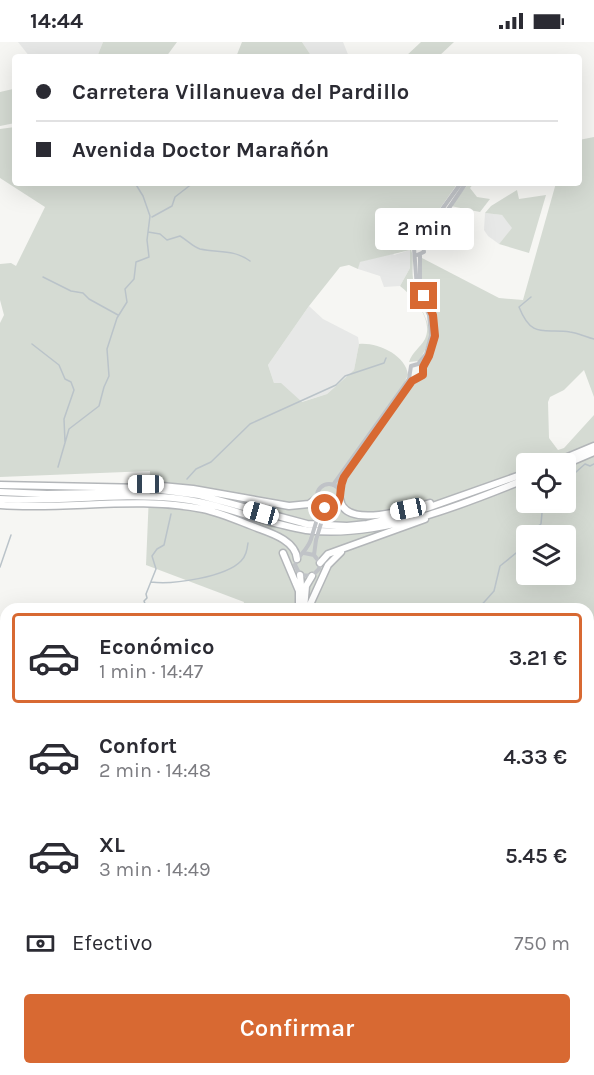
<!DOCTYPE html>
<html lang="es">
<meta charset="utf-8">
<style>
body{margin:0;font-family:Karla,sans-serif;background:#f7f7f7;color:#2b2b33;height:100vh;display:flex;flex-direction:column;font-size:22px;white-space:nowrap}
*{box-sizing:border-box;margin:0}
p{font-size:20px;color:#7c7c81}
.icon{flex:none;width:33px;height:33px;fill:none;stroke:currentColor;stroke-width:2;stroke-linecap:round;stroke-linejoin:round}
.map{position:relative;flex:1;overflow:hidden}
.details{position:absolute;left:0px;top:561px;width:594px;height:472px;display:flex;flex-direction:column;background:#fff;border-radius:18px 18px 0 0;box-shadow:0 6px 24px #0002}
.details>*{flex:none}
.top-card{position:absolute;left:12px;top:12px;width:570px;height:132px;border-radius:6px;box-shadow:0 6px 24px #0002;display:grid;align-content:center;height:132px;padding:0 24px;background:#fff}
.tools{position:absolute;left:516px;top:411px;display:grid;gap:12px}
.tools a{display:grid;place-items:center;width:60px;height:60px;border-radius:6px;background:#fff;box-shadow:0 6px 24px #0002;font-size:30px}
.end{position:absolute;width:27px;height:27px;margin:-14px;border:8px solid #d86932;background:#fff;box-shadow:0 0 0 3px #fff}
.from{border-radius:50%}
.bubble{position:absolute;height:42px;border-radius:6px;background:#fff;box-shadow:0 6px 24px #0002;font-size:20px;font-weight:600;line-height:42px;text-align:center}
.car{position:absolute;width:18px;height:36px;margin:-18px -9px;border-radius:8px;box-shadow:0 0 4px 2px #0007;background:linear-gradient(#fff 24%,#345 0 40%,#fff 0 76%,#345 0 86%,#fff 0)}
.top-card b{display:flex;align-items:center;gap:21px;height:57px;font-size:22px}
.top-card b+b{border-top:2px solid #e1e1e2}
.top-card i{width:15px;height:15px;background:#2b2b33}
ul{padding:10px 0 0;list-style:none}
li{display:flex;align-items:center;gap:18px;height:90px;margin:0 12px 9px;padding:0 12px;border:3px solid transparent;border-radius:6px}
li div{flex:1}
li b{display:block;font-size:22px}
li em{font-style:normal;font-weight:600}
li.selected{border-color:#d86932}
li>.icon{width:54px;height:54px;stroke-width:1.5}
.pay{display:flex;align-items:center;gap:15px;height:66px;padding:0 24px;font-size:22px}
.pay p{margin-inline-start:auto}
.action{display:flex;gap:12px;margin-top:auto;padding:12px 24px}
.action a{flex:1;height:69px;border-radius:6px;background:#d86932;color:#fff;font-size:24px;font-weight:600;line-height:69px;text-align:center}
.status{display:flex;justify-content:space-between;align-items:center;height:42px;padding:0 30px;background:#fff;direction:ltr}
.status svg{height:16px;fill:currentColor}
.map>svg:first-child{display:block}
.built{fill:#e7e8e7}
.green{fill:#d5dbd3;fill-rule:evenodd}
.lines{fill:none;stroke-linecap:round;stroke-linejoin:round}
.stream{stroke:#bac3c9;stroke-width:1.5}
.highway-casing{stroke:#b3b6b9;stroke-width:9}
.minor{stroke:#c0c3c7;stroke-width:4}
.highway{stroke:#fff;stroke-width:6}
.minor-bridge{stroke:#c0c3c7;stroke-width:4}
.route{stroke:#d86932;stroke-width:8}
</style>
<div class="status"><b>14:44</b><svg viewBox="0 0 49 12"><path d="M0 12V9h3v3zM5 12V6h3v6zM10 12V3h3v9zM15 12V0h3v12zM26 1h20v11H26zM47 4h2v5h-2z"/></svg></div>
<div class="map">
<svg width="594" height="1033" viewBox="0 0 594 1033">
<rect width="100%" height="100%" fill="#f6f6f3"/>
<path class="built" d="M18,0H103L97,15H30Z
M302,0H343L349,15H312Z
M485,171L502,173L513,186L499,202L488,194L484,188Z
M410,208V226L400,244L384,245L380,234L358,227L359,220L393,211L394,213Z
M309,264L323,277L358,295L359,302L354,328L327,352L301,360L274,341L268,323Z"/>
<path class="green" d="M103,0H177L166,15H97Z
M242,0H302L312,15H236Z
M421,0H454L438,15H405Z
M13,47L15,81L0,84V50Z
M15,85V141H458L428,183L408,166L393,186C424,212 407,216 415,248C423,280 440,284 419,319L409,320C412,310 420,306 425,297C434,278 413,254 400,244L410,226V208L360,220L358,227L349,223L340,225L309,264L268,323L274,341H281L302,360L327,352L354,328L359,302C377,300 406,313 408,333L405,339L411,344L423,336C426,331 424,327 426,323C430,314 436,307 437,297C442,266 416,252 422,216L499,256L523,258L556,141H579V98L594,95V355L584,328L564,348L550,355L548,360L549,396L558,408L564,406L594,373V905L588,913V567H242L244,560L146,523L150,429L0,435V281L4,273L0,258V222L11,221L16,224L45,165L0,136V87ZM526,422H566V460H526ZM526,494H566V532H526Z
M469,141H474L470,146L477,155L490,157L480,170L470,168L455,190L452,188L460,177L455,173L460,167L464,168L463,173L465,167L451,164Z
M517,148L519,157L546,153L529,211L499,202L512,186L502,173L485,171L491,164Z
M279,1028H394L393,1032L399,1028H419L415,1033H285Z"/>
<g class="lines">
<path class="stream" d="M152,175L172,164L175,155L193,141
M148,190L160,192L167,198L180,194C187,198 193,205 200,207C219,211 233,207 250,219
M43,235L71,249L83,251L89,257L118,273
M531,255L519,265C532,298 545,286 570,290C578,291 586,295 594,297
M32,302L59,323L65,337L71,340L74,348L64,377L65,400
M58,425L69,387L99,364L104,345L109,334L107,307L117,276L127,260L125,247L134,237L136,220L149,215L147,198L150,174L143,154L135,141
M187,437L196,427L211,420L250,382L336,343L345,334L384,321L386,316
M566,439L585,422L590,424L594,422
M530,494L532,488L541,482L543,460
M0,525L11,493
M151,540C172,543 226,535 241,519C246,514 247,508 248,501
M147,567L144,559L147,556L146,552L156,527L152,514L157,507L164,503L171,472
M478,567L494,549L500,524L526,503
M0,642L6,650
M0,701L6,697
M588,707L594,705
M588,878L594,873
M588,960L594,957
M281,1028L287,1033
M436,1033L441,1028
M585,1033L588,1030"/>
<g class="highway-casing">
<path id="highway" d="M551,422L594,404
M566,422L594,410
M0,443L146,446L199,453L307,482L347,484L367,482L410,472L526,431
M151,443L193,447L289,464L309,462L317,456
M0,450L47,452L147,450
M0,457C58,461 116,450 173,456C219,460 261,481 306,488C378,497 460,464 526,437
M340,457C344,488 411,467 430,461
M0,463C68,468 136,454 203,467C222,471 241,480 260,487C274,492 296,500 297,517
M283,511L299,549V567
M320,521L328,512L425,477
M300,533L302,553
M304,567L306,544L312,534
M308,567L328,523L341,510
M236,1028V1033"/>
</g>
<path class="minor" d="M423,204L466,141
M417,213L424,210L423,204
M420,213V246L435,282L432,305L423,325
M317 454a12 12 0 1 1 24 0a12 12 0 1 1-24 0Z
M333,443L409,337L411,324L418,322L426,312L431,293L429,273L417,246L414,206L461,141
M339,448L344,435L413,339L423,333V325
M304,511L314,513L320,521L319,527L312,534L300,533L295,523C298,513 308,508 311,497
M314,513L316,498"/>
<use href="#highway" class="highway"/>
<path class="minor-bridge" d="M311,497L318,474
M316,498L323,475"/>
</g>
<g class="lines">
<path class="route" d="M325,466L337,463C343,453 338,448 344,435L412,339L423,333V325L429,314L435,294L433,273L424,254"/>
</g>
</svg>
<div class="tools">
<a><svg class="icon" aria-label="locate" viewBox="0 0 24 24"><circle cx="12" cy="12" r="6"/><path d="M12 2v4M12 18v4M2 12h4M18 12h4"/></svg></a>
<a><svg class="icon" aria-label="layers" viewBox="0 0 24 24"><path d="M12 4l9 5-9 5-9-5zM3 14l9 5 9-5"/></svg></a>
</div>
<i class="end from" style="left:325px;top:466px"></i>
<i class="end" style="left:424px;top:254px"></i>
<div class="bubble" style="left:375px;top:166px;width:99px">2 min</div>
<i class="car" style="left:146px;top:442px;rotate:270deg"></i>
<i class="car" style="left:408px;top:467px;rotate:258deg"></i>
<i class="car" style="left:261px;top:471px;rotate:286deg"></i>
<div class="top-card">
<b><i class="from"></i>Carretera Villanueva del Pardillo</b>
<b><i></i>Avenida Doctor Marañón</b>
</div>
<section class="details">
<ul>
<li class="selected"><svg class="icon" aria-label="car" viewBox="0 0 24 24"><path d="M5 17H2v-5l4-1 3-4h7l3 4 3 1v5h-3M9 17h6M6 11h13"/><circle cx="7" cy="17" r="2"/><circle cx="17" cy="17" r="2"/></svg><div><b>Económico</b><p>1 min · 14:47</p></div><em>3.21 €</em></li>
<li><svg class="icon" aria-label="car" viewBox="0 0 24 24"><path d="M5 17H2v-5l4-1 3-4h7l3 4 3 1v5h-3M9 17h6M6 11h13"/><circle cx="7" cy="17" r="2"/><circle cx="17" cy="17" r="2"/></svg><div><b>Confort</b><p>2 min · 14:48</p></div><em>4.33 €</em></li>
<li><svg class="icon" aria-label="car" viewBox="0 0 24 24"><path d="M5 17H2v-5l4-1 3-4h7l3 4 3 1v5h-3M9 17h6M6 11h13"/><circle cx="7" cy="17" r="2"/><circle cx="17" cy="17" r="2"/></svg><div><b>XL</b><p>3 min · 14:49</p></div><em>5.45 €</em></li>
</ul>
<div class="pay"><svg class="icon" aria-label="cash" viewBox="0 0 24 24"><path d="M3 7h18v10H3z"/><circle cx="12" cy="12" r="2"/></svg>Efectivo<p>750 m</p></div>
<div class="action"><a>Confirmar</a></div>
</section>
</div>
